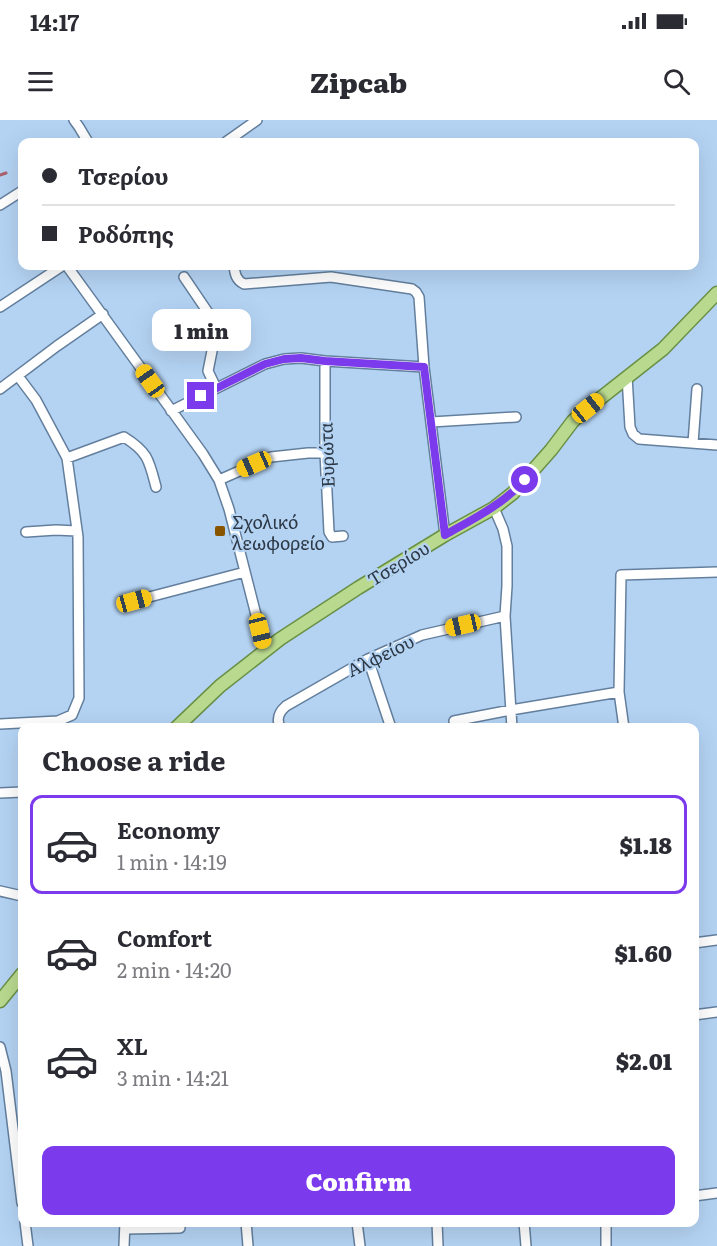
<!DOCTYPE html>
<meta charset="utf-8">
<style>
body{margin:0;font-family:Literata,serif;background:#f7f7f7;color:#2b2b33;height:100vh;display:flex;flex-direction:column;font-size:22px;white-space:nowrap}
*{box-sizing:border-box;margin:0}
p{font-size:20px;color:#7c7c81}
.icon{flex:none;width:33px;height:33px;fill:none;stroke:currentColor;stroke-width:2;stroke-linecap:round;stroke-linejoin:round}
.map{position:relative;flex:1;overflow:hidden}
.sheet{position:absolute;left:18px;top:603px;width:681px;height:504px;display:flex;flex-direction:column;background:#fff;border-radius:12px;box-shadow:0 6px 24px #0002}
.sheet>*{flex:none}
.banner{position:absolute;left:18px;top:18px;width:681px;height:132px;border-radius:12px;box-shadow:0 6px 24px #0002;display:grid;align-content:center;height:132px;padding:0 24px;background:#fff}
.end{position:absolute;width:27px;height:27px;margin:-14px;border:8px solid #7c3aed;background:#fff;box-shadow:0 0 0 3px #fff}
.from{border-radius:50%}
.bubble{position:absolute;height:42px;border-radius:12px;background:#fff;box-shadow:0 6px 24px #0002;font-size:20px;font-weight:800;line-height:42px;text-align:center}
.car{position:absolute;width:18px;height:36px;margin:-18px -9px;border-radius:8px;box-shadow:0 0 4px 2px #0007;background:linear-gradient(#f5c518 24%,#345 0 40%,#f5c518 0 76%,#345 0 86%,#f5c518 0)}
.banner b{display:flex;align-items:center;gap:21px;height:57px;font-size:22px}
.banner b+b{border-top:2px solid #e1e1e2}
.banner i{width:15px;height:15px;background:#2b2b33}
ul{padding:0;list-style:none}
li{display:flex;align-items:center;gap:18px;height:99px;margin:0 12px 9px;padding:0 12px;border:3px solid transparent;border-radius:12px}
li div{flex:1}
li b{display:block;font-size:22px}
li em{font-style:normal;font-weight:800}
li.selected{border-color:#7c3aed}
li>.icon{width:54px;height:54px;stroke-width:1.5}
h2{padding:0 24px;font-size:27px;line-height:72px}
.button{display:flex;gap:12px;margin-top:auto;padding:12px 24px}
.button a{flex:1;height:69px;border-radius:12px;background:#7c3aed;color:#fff;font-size:24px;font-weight:800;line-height:69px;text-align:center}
.status{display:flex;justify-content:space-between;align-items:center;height:42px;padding:0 30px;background:#fff;direction:ltr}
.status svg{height:16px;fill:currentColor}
header{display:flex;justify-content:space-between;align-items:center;height:78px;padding:0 24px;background:#fff;font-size:27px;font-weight:800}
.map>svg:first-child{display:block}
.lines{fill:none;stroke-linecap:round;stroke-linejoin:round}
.stream{stroke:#ac616e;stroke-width:3}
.minor-casing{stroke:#637f9d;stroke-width:12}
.major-casing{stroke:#699045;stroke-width:15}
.minor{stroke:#fff;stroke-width:9}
.major{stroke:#b9d98f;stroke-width:12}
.route{stroke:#7c3aed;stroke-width:8}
.poi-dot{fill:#885400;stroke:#b4d3f3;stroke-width:2}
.labels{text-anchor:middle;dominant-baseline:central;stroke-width:4.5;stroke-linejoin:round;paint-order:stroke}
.street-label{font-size:18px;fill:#2d3946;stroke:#b4d3f3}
.poi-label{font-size:18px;fill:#2d3946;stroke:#b4d3f3;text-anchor:start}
</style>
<div class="status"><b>14:17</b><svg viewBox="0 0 49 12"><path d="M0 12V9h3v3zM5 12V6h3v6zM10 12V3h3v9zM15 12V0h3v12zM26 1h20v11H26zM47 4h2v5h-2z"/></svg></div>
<header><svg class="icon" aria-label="menu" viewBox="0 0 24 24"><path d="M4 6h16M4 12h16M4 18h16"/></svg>Zipcab<svg class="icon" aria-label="search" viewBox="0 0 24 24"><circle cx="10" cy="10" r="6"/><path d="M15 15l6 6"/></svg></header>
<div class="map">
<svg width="717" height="1126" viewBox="0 0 717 1126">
<rect width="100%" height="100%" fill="#b4d3f3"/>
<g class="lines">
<path class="stream" d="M0,55L6,53"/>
<g class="minor-casing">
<path id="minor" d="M74,0L79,7L88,22
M226,22L257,0
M0,85L22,71
M67,146L203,334L219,360L229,389L265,530
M234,146C235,154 236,160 244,164L331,157L412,169L416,172L419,177L424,247L445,415
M184,157L207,191L215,209L214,221L208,251L216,268
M0,187L62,146
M325,241V333L329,412L332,417L343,416
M627,256L630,307L633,314L639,319L717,325
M0,269L57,226L103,194
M171,291L265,244L284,239L301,238L325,241L424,247
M431,302L516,297
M693,323L697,269
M67,338L124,317C148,332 149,340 156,367
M219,360L271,337L308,333H325
M494,388L503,409L507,426V466L505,496L512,608
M26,412L56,410L77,411
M134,481L245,452
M368,539L391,608
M454,601L511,590L619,572
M0,604L58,601L72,595L79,578L78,417L67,338L36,280L18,256
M280,608C276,598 279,592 286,586L368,539L422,515L505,496
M624,608L619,572L621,455L717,452
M0,673L22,672
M0,771L22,776
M694,823L717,820
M694,895L717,892
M0,927L6,951L22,1083
M694,1076L717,1073
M25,1102L28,1126
M246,1102L248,1126
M357,1102L360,1126
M437,1102L438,1126
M524,1102L526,1126
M125,1109L180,1108
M124,1126L125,1102
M606,1126V1102"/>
</g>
<g class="major-casing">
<path id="major" d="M176,608L220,566L280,519L358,468L445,415L494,388L513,373L551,330L573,301L588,288L663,229L717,173
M0,881L22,854"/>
</g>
<use href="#minor" class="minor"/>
<use href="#major" class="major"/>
</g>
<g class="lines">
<path class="route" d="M201,276L265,244L284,239L301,238L325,241L424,247L445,415C473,399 502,385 525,360"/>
</g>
<rect class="poi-dot" x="214" y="405" width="12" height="12" rx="3"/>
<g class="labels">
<g class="street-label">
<text transform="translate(326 335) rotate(-92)">Ευρώτα</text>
<text transform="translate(398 443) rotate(-31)">Τσερίου</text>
<text transform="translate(380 535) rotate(-26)">Αλφείου</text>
</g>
<g class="poi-label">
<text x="232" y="401">Σχολικό<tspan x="232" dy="21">λεωφορείο</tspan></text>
</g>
</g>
</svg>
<i class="end from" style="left:525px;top:360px"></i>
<i class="end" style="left:201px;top:276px"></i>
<div class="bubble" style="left:152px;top:189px;width:99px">1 min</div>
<i class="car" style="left:150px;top:261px;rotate:325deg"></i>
<i class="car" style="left:588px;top:288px;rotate:51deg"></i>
<i class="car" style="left:254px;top:344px;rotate:246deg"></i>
<i class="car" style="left:134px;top:481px;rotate:75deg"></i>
<i class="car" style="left:463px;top:505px;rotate:257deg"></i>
<i class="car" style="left:260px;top:511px;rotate:166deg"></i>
<div class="banner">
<b><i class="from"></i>Τσερίου</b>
<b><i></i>Ροδόπης</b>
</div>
<section class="sheet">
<h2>Choose a ride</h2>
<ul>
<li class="selected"><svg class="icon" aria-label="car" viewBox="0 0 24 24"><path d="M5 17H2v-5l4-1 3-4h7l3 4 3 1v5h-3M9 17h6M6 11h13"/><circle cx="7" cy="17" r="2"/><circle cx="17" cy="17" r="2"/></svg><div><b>Economy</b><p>1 min · 14:19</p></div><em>$1.18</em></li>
<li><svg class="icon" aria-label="car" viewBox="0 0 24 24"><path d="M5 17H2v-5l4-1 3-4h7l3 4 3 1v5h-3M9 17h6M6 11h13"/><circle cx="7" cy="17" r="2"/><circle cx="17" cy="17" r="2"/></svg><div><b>Comfort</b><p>2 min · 14:20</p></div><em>$1.60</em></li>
<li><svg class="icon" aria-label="car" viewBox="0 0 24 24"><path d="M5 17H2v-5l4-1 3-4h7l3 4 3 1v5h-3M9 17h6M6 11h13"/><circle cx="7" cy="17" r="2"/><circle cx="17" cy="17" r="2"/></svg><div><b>XL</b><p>3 min · 14:21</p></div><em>$2.01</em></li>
</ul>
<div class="button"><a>Confirm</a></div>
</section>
</div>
